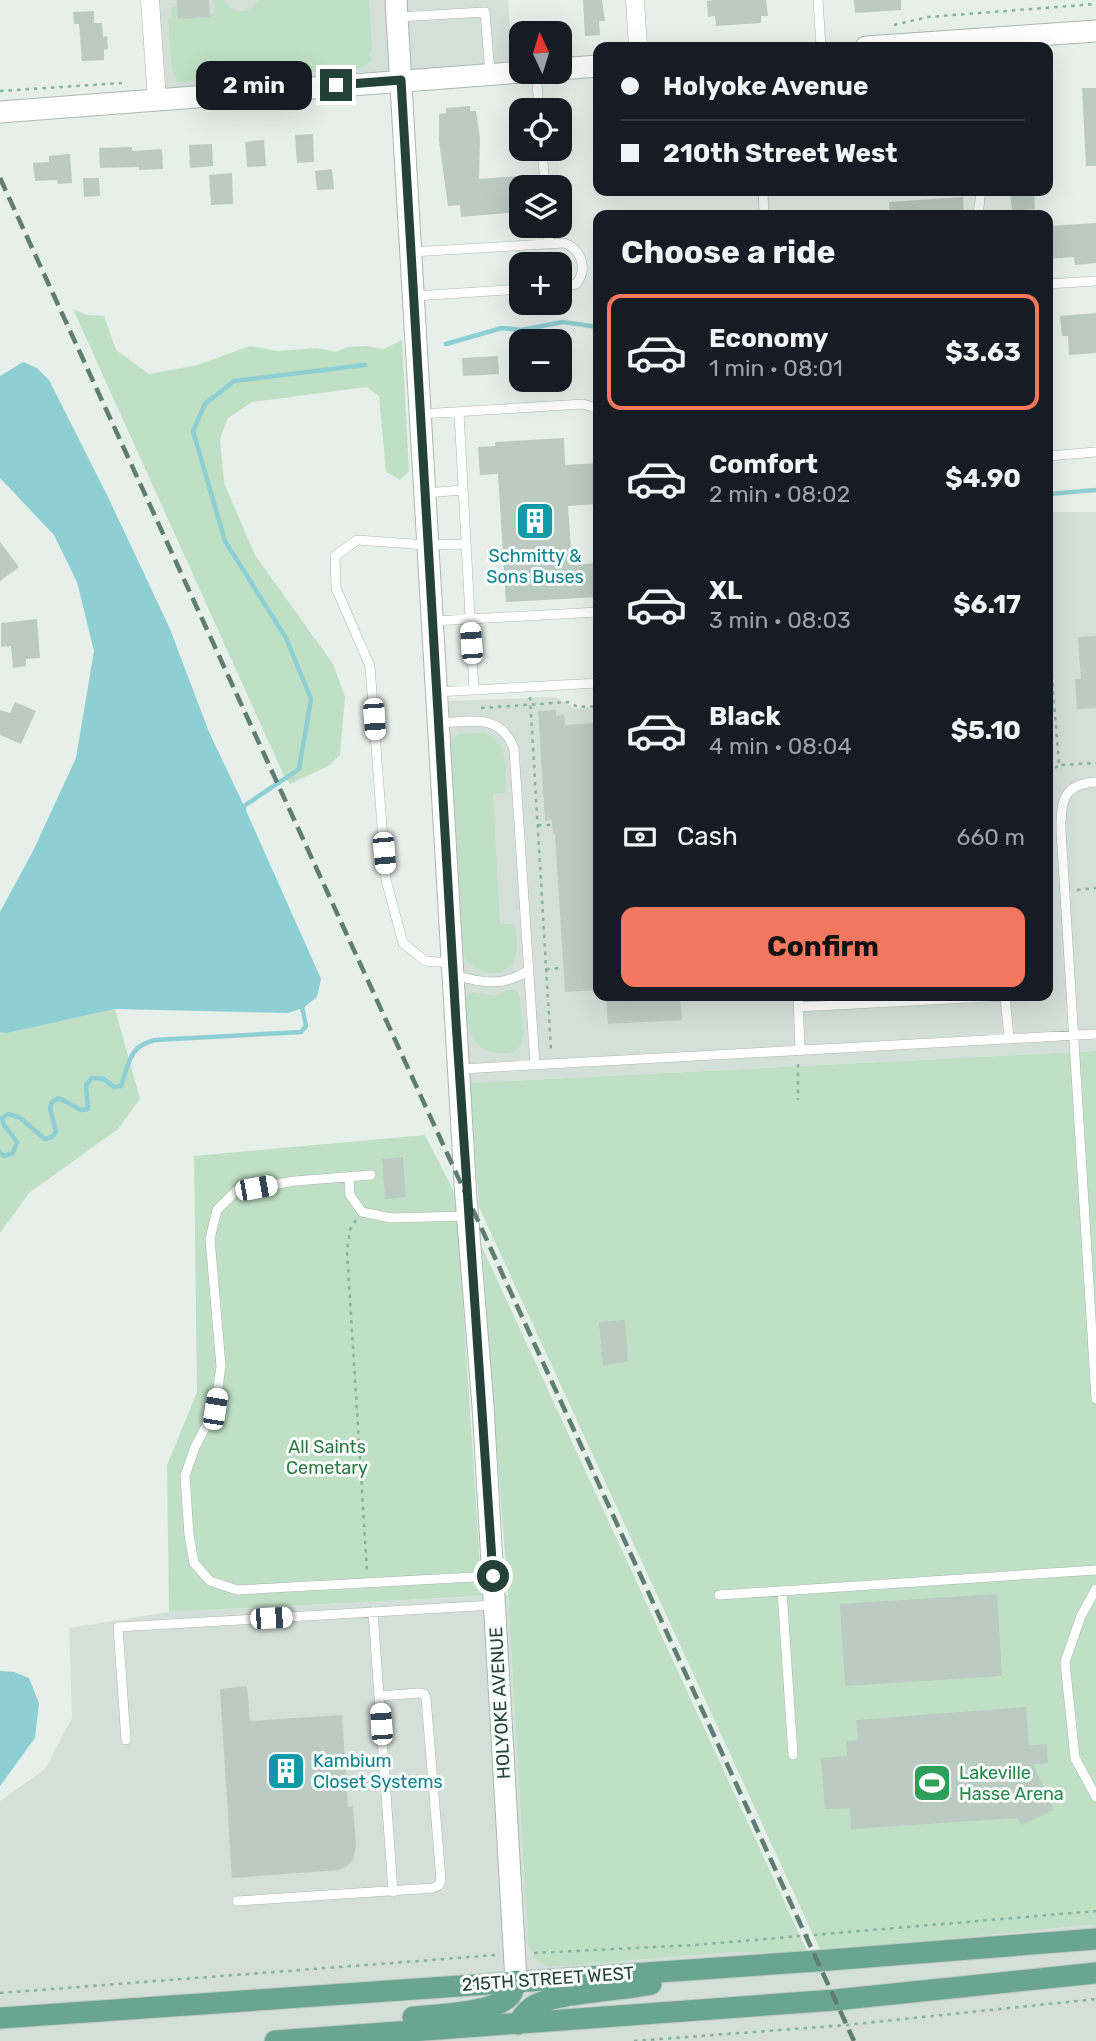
<!DOCTYPE html>
<meta charset="utf-8">
<style>
body{margin:0;font-family:Rubik,sans-serif;background:#242831;color:#f1f3f6;height:100vh;display:flex;flex-direction:column;font-size:26px;white-space:nowrap}
*{box-sizing:border-box;margin:0}
p{font-size:23px;color:#9ea1a6}
.icon{flex:none;width:38px;height:38px;fill:none;stroke:currentColor;stroke-width:2;stroke-linecap:round;stroke-linejoin:round}
.map{position:relative;flex:1;overflow:hidden}
.panel{position:absolute;left:593px;top:210px;width:460px;height:791px;display:flex;flex-direction:column;background:#171b24;border-radius:14px;box-shadow:0 7px 28px #0002}
.panel>*{flex:none}
.top-card{position:absolute;left:593px;top:42px;width:460px;height:154px;border-radius:14px;box-shadow:0 7px 28px #0002;display:grid;align-content:center;height:154px;padding:0 28px;background:#171b24}
.needle{width:46px;rotate:356deg}
.fabs{position:absolute;left:509px;top:21px;display:grid;gap:14px}
.fabs a{display:grid;place-items:center;width:63px;height:63px;border-radius:14px;background:#171b24;box-shadow:0 7px 28px #0002;font-size:35px}
.end{position:absolute;width:32px;height:32px;margin:-16px;border:9px solid #244237;background:#fff;box-shadow:0 0 0 4px #fff}
.from{border-radius:50%}
.bubble{position:absolute;height:49px;border-radius:14px;background:#171b24;box-shadow:0 7px 28px #0002;font-size:23px;font-weight:700;line-height:49px;text-align:center}
.car{position:absolute;width:21px;height:42px;margin:-21px -10px;border-radius:9px;box-shadow:0 0 5px 2px #0007;background:linear-gradient(#fff 24%,#345 0 40%,#fff 0 76%,#345 0 86%,#fff 0)}
.top-card b{display:flex;align-items:center;gap:24px;height:66px;font-size:26px}
.top-card b+b{border-top:2px solid #363941}
.top-card i{width:18px;height:18px;background:#f1f3f6}
ul{padding:0;list-style:none}
li{display:flex;align-items:center;gap:21px;height:116px;margin:0 14px 10px;padding:0 14px;border:4px solid transparent;border-radius:14px}
li div{flex:1}
li b{display:block;font-size:26px}
li em{font-style:normal;font-weight:700}
li.current{border-color:#f4775f}
li>.icon{width:63px;height:63px;stroke-width:1.5}
h2{padding:0 28px;font-size:32px;line-height:84px}
.pay{display:flex;align-items:center;gap:18px;height:77px;padding:0 28px;font-size:26px}
.pay p{margin-inline-start:auto}
.button{display:flex;gap:14px;margin-top:auto;padding:14px 28px}
.button a{flex:1;height:80px;border-radius:14px;background:#f4775f;color:#111;font-size:28px;font-weight:700;line-height:80px;text-align:center}
.map>svg:first-child{display:block}
.built{fill:#d4dfd9}
.green{fill:#bfe0c5}
.water{fill:#8ecfd4}
.lines{fill:none;stroke-linecap:round;stroke-linejoin:round}
.stream{stroke:#8ecfd4;stroke-width:4.5}
.building{fill:#bbcac3}
.service-casing{stroke:#a8b8b1;stroke-width:10}
.minor-casing{stroke:#a8b8b1;stroke-width:19}
.tertiary-casing{stroke:#a8b8b1;stroke-width:23}
.primary-casing{stroke:#c2cac7;stroke-width:23}
.path{stroke:#86b3a1;stroke-width:2.5;stroke-dasharray:3.5 5;stroke-linecap:butt}
.service{stroke:#fff;stroke-width:9}
.minor{stroke:#fff;stroke-width:18}
.tertiary{stroke:#fff;stroke-width:21}
.primary{stroke:#6aa591;stroke-width:21}
.rail{stroke:#5f7d72;stroke-width:4.5;stroke-dasharray:14 7;stroke-linecap:butt}
.route{stroke:#244237;stroke-width:9}
.labels{text-anchor:middle;dominant-baseline:central;stroke-width:6;stroke-linejoin:round;paint-order:stroke}
.culture-label{font-size:18px;fill:#0d838f;stroke:#f7fbf9}
.park-label{font-size:18px;fill:#2d7a44;stroke:#f7fbf9}
.street-label{font-size:18px;fill:#244237;stroke:#f7fbf9}
.leisure-label{font-size:18px;fill:#27864d;stroke:#f7fbf9;text-anchor:start}
</style>
<div class="map">
<svg width="1096" height="2041" viewBox="0 0 1096 2041">
<rect width="100%" height="100%" fill="#e6efea"/>
<path class="built" d="M150,0H508L513,72L157,101Z
M1048,512H1096V1051L470,1083L446,701L555,697L576,709L598,707V996H1048Z
M508,1595L528,1944L808,1953L1096,1924V2041H0V1801L45,1769L72,1718L69,1628L169,1612Z"/>
<path class="green" d="M213,0H224C235,16 247,14 259,0H369L372,48L369,57L372,59L366,66L357,69L177,82L172,69L168,18L172,17L171,7H177L178,19L210,17V14L215,13Z
M73,309L87,315L104,316L116,350L149,374L197,365L250,346L278,351L317,348L336,352L347,347L367,346L383,349L402,340L409,471L400,480L386,472L379,396L367,387L252,402L228,418L220,439L224,483L255,555L333,664L345,697L340,755L328,766L290,784L284,776Z
M485,732C510,744 505,768 506,793L493,794L500,924H515C516,934 519,949 515,958C505,982 476,974 464,958L451,741L458,734Z
M512,989L518,992L520,997C520,1008 526,1038 520,1046C516,1053 507,1054 500,1053C465,1051 467,1022 466,996L472,992L495,996Z
M115,1009L140,1099L118,1129L29,1193L0,1233V1032L7,1033Z
M1096,1051V1924L821,1952L479,1207L470,1083Z
M425,1135L456,1196L482,1596L169,1612L167,1465L197,1392L194,1156Z
M482,1247L808,1953L728,1952L550,1967L537,1961L528,1944L508,1595Z"/>
<path class="water" d="M23,362L37,368L49,380L108,497L170,629L209,732L244,806L321,979L317,997L303,1008L288,1013L115,1009L7,1033L0,1032V912L33,851L76,758L94,651L77,582L54,535L0,478V376Z
M0,1671L14,1672L29,1678L39,1703L35,1738L0,1786Z"/>
<g class="lines">
<path class="stream" d="M446,344L502,328L521,330L563,322L598,327
M1048,494L1096,490
M244,809V806L299,769L311,699L286,638L225,541L193,431L205,404L234,381L365,365
M0,1152L4,1156L13,1153L17,1142L4,1125L2,1118L8,1114L19,1117L45,1139L52,1137L56,1132L50,1108L52,1102L59,1098L81,1110L88,1109L86,1085L92,1078L104,1079L114,1087L121,1086C129,1063 129,1046 155,1040L301,1032L306,1026L301,1002"/>
</g>
<path class="building" d="M177,0H209L210,17L178,19Z
M583,0H602L605,21H599L600,35L585,36Z
M714,0H766L768,16H761V23L716,26L715,16L708,17L707,1Z
M854,0H901V10L855,13Z
M94,11V23H102L103,37L107,36L108,49L104,50V60L82,61L79,24H74L73,12Z
M1082,88H1096V166H1086Z
M470,106V111H476L480,138L479,179L522,176L520,212L461,217L460,205L448,206L439,141V114L446,113V108Z
M313,134L314,162L297,163L295,135Z
M264,140L266,166L247,167L245,142Z
M212,144L213,166L190,168L189,145Z
M132,147V151L162,149L163,169L139,170V167L100,168L99,148Z
M70,154L72,183L58,184L57,180L35,181L33,163L49,162V156Z
M332,169L334,189L317,190L315,171Z
M232,173L233,204L211,205L209,175Z
M83,178H99L100,196L84,197Z
M1010,191H1034L1035,209L1012,211Z
M963,197L964,215H890L889,202Z
M1096,223V263L1075,265L1074,257L1048,259V226Z
M1096,313V353L1069,355L1068,336H1062L1060,316Z
M498,356L499,374L463,376L462,358Z
M564,438L565,465L598,463V504L568,506L572,565L598,563V597L506,602L498,474L480,475L478,447L495,446V442Z
M0,542L19,567L0,581Z
M37,619L40,658L26,659V666L13,668L11,646L1,647V623Z
M1096,636V708L1077,709L1075,679H1081L1078,637Z
M15,702L36,711L21,744L0,735V710L10,713Z
M556,710V716L564,715L565,725L598,723V990L565,992L555,834H553L552,820L545,821L538,711Z
M606,996H680L682,1020L608,1024Z
M403,1157L406,1197L385,1199L382,1159Z
M625,1320L628,1362L603,1365L599,1322Z
M997,1594L1002,1676L845,1686L840,1604Z
M247,1686L250,1721L342,1715L348,1807L353,1806L356,1846L353,1860L347,1866L339,1870L232,1878L220,1689Z
M1026,1707L1029,1745L1047,1744L1048,1763L1033,1764L1054,1810L1021,1825L1018,1818L851,1829L850,1808L825,1809L821,1758L847,1756L846,1741L858,1740L856,1720Z"/>
<g class="lines">
<g class="service-casing">
<path id="service" d="M818,0L821,47
M398,17L485,12L490,74
M536,72L539,110
M542,149L545,187
M763,191L764,215
M978,215L981,191
M548,226L549,244
M411,252L564,243C582,249 588,270 576,284L560,287
M1048,284L1096,281
M415,296L522,289
M459,413L474,690
M421,414L583,404L598,409
M1048,456L1096,452
M425,493L463,490
M433,621L598,612
M436,692L598,683
M438,723C470,722 500,712 514,749L535,1065
M1096,782C1063,784 1061,801 1061,830L1096,1399
M452,963L425,961L403,943L386,880L370,666L336,588L335,556L357,540L427,545L465,544
M454,975C482,983 504,987 529,970
M798,996L800,1051
M1005,996L1009,1039
M799,1007L1005,996
M460,1069L1096,1034
M371,1175L295,1181L236,1191L217,1210L210,1239L221,1366L215,1409L195,1447L185,1476L189,1535L194,1563L210,1581L237,1590L492,1576
M349,1177L350,1195L362,1212L391,1218L466,1216
M1096,1589L1081,1616L1065,1662L1075,1758L1096,1797
M782,1591L793,1755
M719,1595L1096,1570
M373,1612L393,1892
M126,1740L118,1627L493,1605
M237,1901L433,1888L439,1885L441,1880L426,1698L424,1694L419,1693L379,1696"/>
</g>
<g class="minor-casing">
<path id="minor" d="M150,0L157,101
M635,0L638,47"/>
</g>
<g class="tertiary-casing">
<path id="tertiary" d="M396,0L466,1198L483,1406L516,1981
M866,47L1096,31
M560,69L598,66
M0,112L522,72"/>
</g>
<g class="primary-casing">
<path id="primary" d="M413,2017C436,2015 495,2013 510,1996C513,1993 514,1986 516,1981
M0,2018L817,1961L1096,1939
M518,2024C522,2016 525,2012 532,2007C554,1992 622,1991 651,1984
M275,2041L835,2000L1096,1973"/>
</g>
<path class="path" d="M894,25L928,17L1096,4
M0,91L122,83
M1048,651H1050L1059,765L1096,763
M530,697L551,1050
M481,708L568,702L578,707L598,706
M1048,773L1059,765
M538,825H552
M1077,890L1096,888
M546,969L563,968
M798,1064V1100
M356,1220L350,1230L347,1251L367,1571
M534,1953L695,1945L1096,1911
M0,1993L496,1955
M634,2041L846,2025L1096,1999"/>
<use href="#service" class="service"/>
<use href="#minor" class="minor"/>
<use href="#tertiary" class="tertiary"/>
<use href="#primary" class="primary"/>
<path class="rail" d="M0,178L854,2041"/>
</g>
<g class="lines">
<path class="route" d="M336,85L401,80L456,1022L493,1576"/>
</g>
<defs>
<g id="building-square" transform="scale(2.0125)"><rect x="-9" y="-9" width="18" height="18" rx="4" fill="#0f9aa8" stroke="#f7fbf9"/><path d="M-4-6H4V6H1V3H-1V6H-4ZM-2.5-4.3h1.7v1.8h-1.7ZM.8-4.3h1.7v1.8H.8ZM-2.5-1h1.7V.8h-1.7ZM.8-1h1.7V.8H.8Z" fill="#fff"/></g>
<g id="stadium-square" transform="scale(2.0125)"><rect x="-9" y="-9" width="18" height="18" rx="4" fill="#2e9e5b" stroke="#f7fbf9"/><path d="M0-5a6.5 5 0 1 0 0 10a6.5 5 0 1 0 0-10ZM-3.5-1.8h7v3.6h-7Z" fill="#fff"/></g>
</defs>
<g fill-rule="evenodd">
<use href="#building-square" x="535" y="521"/>
<use href="#building-square" x="286" y="1771"/>
<use href="#stadium-square" x="932" y="1783"/>
</g>
<g class="labels">
<g class="culture-label">
<text x="535" y="556">Schmitty &amp;<tspan x="535" dy="21">Sons Buses</tspan></text>
<text x="313" y="1761" text-anchor="start">Kambium<tspan x="313" dy="21">Closet Systems</tspan></text>
</g>
<g class="park-label">
<text x="327" y="1447">All Saints<tspan x="327" dy="21">Cemetary</tspan></text>
</g>
<g class="street-label">
<text transform="translate(500 1703) rotate(-93)">HOLYOKE AVENUE</text>
<text transform="translate(548 1979) rotate(-4)">215TH STREET WEST</text>
</g>
<g class="leisure-label">
<text x="959" y="1773">Lakeville<tspan x="959" dy="21">Hasse Arena</tspan></text>
</g>
</g>
</svg>
<div class="fabs">
<a><svg class="needle" viewBox="-14 -14 28 28"><path d="M0-13l5 13h-10z" fill="#e53935"/><path d="M0 13l5-13h-10z" fill="#9ea1a6"/></svg></a>
<a><svg class="icon" aria-label="locate" viewBox="0 0 24 24"><circle cx="12" cy="12" r="6"/><path d="M12 2v4M12 18v4M2 12h4M18 12h4"/></svg></a>
<a><svg class="icon" aria-label="layers" viewBox="0 0 24 24"><path d="M12 4l9 5-9 5-9-5zM3 14l9 5 9-5"/></svg></a>
<a>+</a>
<a>−</a>
</div>
<i class="end from" style="left:493px;top:1576px"></i>
<i class="end" style="left:336px;top:85px"></i>
<div class="bubble" style="left:196px;top:61px;width:116px">2 min</div>
<i class="car" style="left:471px;top:643px;rotate:356deg"></i>
<i class="car" style="left:374px;top:719px;rotate:176deg"></i>
<i class="car" style="left:384px;top:853px;rotate:175deg"></i>
<i class="car" style="left:256px;top:1188px;rotate:80deg"></i>
<i class="car" style="left:215px;top:1409px;rotate:9deg"></i>
<i class="car" style="left:271px;top:1618px;rotate:87deg"></i>
<i class="car" style="left:381px;top:1724px;rotate:356deg"></i>
<div class="top-card">
<b><i class="from"></i>Holyoke Avenue</b>
<b><i></i>210th Street West</b>
</div>
<section class="panel">
<h2>Choose a ride</h2>
<ul>
<li class="current"><svg class="icon" aria-label="car" viewBox="0 0 24 24"><path d="M5 17H2v-5l4-1 3-4h7l3 4 3 1v5h-3M9 17h6M6 11h13"/><circle cx="7" cy="17" r="2"/><circle cx="17" cy="17" r="2"/></svg><div><b>Economy</b><p>1 min · 08:01</p></div><em>$3.63</em></li>
<li><svg class="icon" aria-label="car" viewBox="0 0 24 24"><path d="M5 17H2v-5l4-1 3-4h7l3 4 3 1v5h-3M9 17h6M6 11h13"/><circle cx="7" cy="17" r="2"/><circle cx="17" cy="17" r="2"/></svg><div><b>Comfort</b><p>2 min · 08:02</p></div><em>$4.90</em></li>
<li><svg class="icon" aria-label="car" viewBox="0 0 24 24"><path d="M5 17H2v-5l4-1 3-4h7l3 4 3 1v5h-3M9 17h6M6 11h13"/><circle cx="7" cy="17" r="2"/><circle cx="17" cy="17" r="2"/></svg><div><b>XL</b><p>3 min · 08:03</p></div><em>$6.17</em></li>
<li><svg class="icon" aria-label="car" viewBox="0 0 24 24"><path d="M5 17H2v-5l4-1 3-4h7l3 4 3 1v5h-3M9 17h6M6 11h13"/><circle cx="7" cy="17" r="2"/><circle cx="17" cy="17" r="2"/></svg><div><b>Black</b><p>4 min · 08:04</p></div><em>$5.10</em></li>
</ul>
<div class="pay"><svg class="icon" aria-label="cash" viewBox="0 0 24 24"><path d="M3 7h18v10H3z"/><circle cx="12" cy="12" r="2"/></svg>Cash<p>660 m</p></div>
<div class="button"><a>Confirm</a></div>
</section>
</div>
